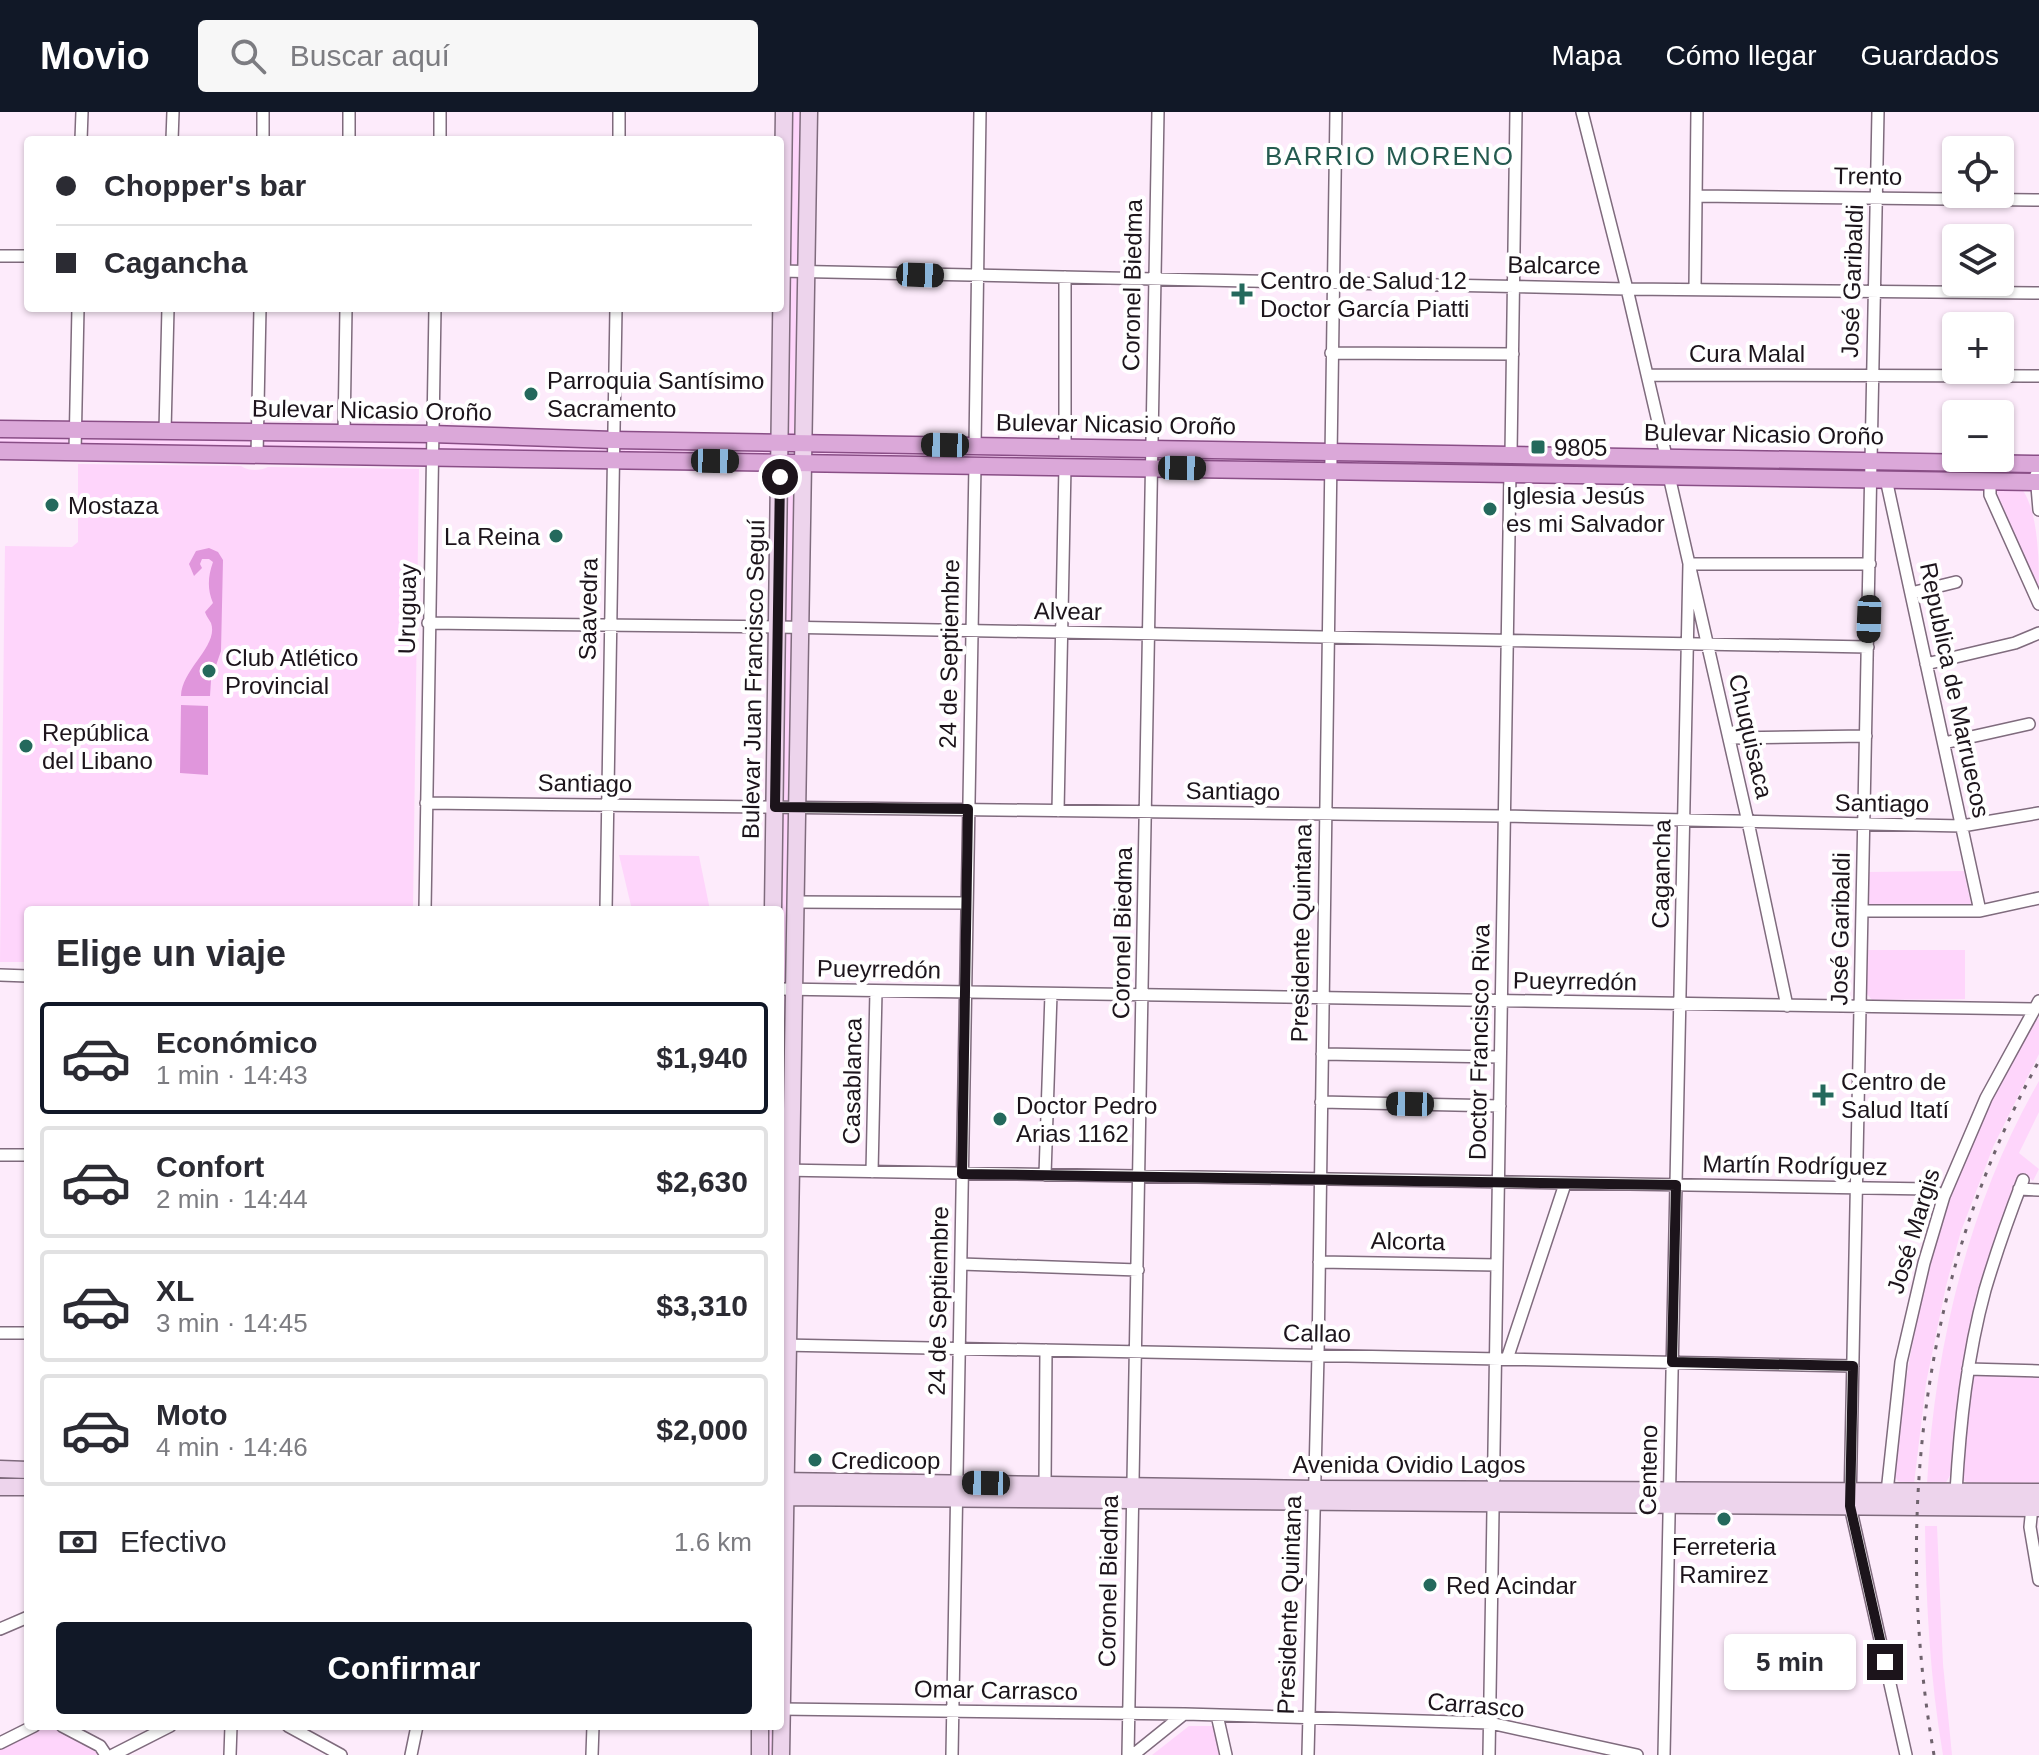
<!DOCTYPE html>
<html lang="es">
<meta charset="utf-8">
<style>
body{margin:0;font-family:Helvetica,sans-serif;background:#f7f7f7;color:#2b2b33;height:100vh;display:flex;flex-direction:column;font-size:30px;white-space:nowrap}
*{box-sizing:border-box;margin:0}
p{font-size:26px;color:#7c7c81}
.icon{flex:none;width:44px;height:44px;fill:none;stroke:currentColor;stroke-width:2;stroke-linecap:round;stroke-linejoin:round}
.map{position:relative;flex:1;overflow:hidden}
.panel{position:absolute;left:24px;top:794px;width:760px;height:824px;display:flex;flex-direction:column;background:#fff;border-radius:8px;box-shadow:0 2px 6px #0004}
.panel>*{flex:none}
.guide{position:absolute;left:24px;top:24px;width:760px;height:176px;border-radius:8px;box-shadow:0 2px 6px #0004;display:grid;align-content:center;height:176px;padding:0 32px;background:#fff}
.fabs{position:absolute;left:1942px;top:24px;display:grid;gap:16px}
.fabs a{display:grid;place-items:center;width:72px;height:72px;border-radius:8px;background:#fff;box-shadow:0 2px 6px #0004;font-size:40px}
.end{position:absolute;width:36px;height:36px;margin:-18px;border:10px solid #1c141b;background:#fff;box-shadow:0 0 0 4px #fff}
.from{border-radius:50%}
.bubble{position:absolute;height:56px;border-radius:8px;background:#fff;box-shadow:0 2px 6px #0004;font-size:26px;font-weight:600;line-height:56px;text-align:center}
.car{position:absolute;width:24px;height:48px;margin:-24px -12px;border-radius:10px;box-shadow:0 0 6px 2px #0007;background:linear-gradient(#222 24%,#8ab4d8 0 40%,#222 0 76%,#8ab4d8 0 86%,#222 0)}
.guide b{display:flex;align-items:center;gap:28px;height:76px;font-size:30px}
.guide b+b{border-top:2px solid #e1e1e2}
.guide i{width:20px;height:20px;background:#2b2b33}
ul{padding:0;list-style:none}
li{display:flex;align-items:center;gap:24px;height:112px;margin:0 16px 12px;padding:0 16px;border:4px solid #e1e1e2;border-radius:8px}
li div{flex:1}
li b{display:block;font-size:30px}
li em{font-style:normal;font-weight:600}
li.current{border-color:#111827}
li>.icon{width:72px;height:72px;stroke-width:1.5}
h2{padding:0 32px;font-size:36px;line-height:96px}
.pay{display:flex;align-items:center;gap:20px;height:88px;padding:0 32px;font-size:30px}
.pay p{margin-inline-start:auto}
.cta{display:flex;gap:16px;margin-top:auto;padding:16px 32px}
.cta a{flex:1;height:92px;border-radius:8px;background:#111827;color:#fff;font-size:32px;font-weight:600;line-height:92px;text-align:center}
header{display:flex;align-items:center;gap:48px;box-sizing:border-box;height:112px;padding:0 40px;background:#111827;color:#fff}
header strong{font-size:38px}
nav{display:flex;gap:44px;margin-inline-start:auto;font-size:28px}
.search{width:560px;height:72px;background:#f7f7f7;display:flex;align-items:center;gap:20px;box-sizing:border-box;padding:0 28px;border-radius:8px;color:#7c7c81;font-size:30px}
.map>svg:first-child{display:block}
.green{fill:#fed5fb;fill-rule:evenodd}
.water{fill:#e096dc}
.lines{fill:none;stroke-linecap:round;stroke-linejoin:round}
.street-casing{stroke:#7f6b7d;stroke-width:14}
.secondary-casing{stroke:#7f6b7d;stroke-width:19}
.primary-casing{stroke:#894e86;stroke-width:19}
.street{stroke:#fff;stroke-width:11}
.secondary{stroke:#edd4ec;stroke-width:16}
.primary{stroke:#dba8d9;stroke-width:16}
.rail{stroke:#6f636d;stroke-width:3;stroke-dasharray:4 8;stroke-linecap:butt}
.route{stroke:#1c141b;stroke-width:10}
.poi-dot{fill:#24695c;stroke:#fff;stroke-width:3}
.labels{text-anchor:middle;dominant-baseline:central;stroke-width:8;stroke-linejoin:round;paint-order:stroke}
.street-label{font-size:24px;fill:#1c141b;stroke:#fff}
.poi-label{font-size:24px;fill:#1c141b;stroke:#fff;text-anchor:start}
.neighbourhood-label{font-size:26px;letter-spacing:2px;fill:#255b50;stroke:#fff}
</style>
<header>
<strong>Movio</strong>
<div class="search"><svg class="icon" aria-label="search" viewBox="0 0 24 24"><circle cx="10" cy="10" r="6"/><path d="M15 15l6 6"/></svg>Buscar aquí</div>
<nav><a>Mapa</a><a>Cómo llegar</a><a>Guardados</a></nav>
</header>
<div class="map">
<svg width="2039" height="1643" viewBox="0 0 2039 1643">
<rect width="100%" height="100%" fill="#fdebfb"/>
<path class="green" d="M784,0H809L802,330L2039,352V370L802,350L781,1643H760V1614H780V350L0,339V317L780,330ZM780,330L802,331L801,350H780Z
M78,352L241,354C248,359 260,359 268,355L419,357L413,798H28V850H0L5,434L72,435L78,430Z
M1996,376L2022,377C2039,401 2039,450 2039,482L1995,388L1994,377Z
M619,743L699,744L710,798H632Z
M1964,759L1971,792H1869L1868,760Z
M1867,838H1965V887L1872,888L1867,882Z
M2039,906V942L1993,1035L1961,1119L1946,1174L1926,1271L1914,1372C1904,1372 1898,1373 1894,1362C1908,1223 1937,1087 2004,963C2013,945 2023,917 2039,906Z
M2039,969V1000L2019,1041L2039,1057L2033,1069L2024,1062L2019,1065C1980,1160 1958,1259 1951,1362L1945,1372H1927C1935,1233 1969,1091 2039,969Z
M1976,1262H2039V1373L1970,1372L1963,1368L1961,1362L1970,1270Z
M1925,1414H1937L1943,1552L1952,1643H1943C1930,1567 1926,1491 1925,1414Z
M34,1614H62L106,1643H0V1631Z
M1189,1614H1213L1219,1643H1152Z"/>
<path class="water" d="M209,436L218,440L223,448L221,539L211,568L210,584H181C182,556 219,534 211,511C209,507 206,504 205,500L213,491C207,477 208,464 213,450L209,447H202L200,452L202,456L194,464L189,452L196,439Z
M181,593L208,594V663L180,661Z"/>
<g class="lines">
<g class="street-casing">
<path id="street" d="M1582,0L1627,177L1666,344
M1878,0L1850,1394L1906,1643
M81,28L82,0
M172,28L173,0
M263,28V0
M349,28V0
M440,28V0
M619,28V0
M1697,84L2039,88
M0,144H28
M780,159L1627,177L2039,181
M1065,165V335
M1695,176L1697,0
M1331,241L1513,242
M1648,263L2039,264
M165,319L168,196
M344,321L346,196
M975,334L980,0
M75,340L78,196
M1511,342L1516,0
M257,343L260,196
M2036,363L2039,398
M1669,364L1748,710L1787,894
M1886,367L1980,799
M1990,369V383L2039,492
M1911,481L1956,470
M428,511L778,515L1868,535
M1926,552L2015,531L2039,521
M1729,626L1866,624
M1944,631L2029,612
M426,691L1504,704L1962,714L2039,701
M1058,699L1065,354
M794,790L967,791
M425,798L435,196
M606,798L616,196
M1863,799H1980L2039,786
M0,863L28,864
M780,877L2033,897
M1322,942L1500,945
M1321,990L1500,994
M0,1043H28
M780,1058L1929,1077L1944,1084
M872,1060L876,879
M1045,1063L1051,882
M2019,1077L2039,1078
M1319,1150L1497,1153
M961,1152L1138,1158
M0,1221H28
M782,1233L1853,1254
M1507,1247L1565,1072
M1968,1257L2039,1259
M1045,1372L1046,1238
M1887,1380L1901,1250L1924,1151L1944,1084L1986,986L2039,889
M1956,1380C1960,1312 1967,1244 1985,1178C1996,1141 2009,1104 2023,1068
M2032,1395L2030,1415L2039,1468
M0,1517L28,1505
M780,1597L1185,1602L1490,1611L1637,1643
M1217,1603L1226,1643
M62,1614L100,1634L106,1643
M288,1614L341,1643
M0,1631L34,1614
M113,1643L170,1614
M230,1643L231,1614
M411,1643L417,1614
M592,1643L593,1614
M952,1643L975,353
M1128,1643L1158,0
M1133,1643L1184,1602
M1308,1643L1318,1243L1336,0
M1489,1643L1510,361
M1664,1643L1689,452H1870"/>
</g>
<g class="secondary-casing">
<path id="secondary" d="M773,798L784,0
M0,1357L28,1358
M780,1369L1315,1377L2039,1380
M0,1375H28
M780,1385L2039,1396
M760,1643V1614
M781,1643L809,0"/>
</g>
<g class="primary-casing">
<path id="primary" d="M0,317L431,322L613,328L2039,352
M0,339L2039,370"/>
</g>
<use href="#street" class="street"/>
<use href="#secondary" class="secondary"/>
<use href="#primary" class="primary"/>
<path class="rail" d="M1934,1643C1893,1408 1922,1160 2039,949"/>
</g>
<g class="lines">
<path class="route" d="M780,365L775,695L968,697L962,1062L1676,1073L1672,1250L1853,1254L1850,1394L1885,1550"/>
</g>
<g class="poi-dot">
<path d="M1238 170h8v8h8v8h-8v8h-8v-8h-8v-8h8z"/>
<circle cx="531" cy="282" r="8"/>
<rect x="1530" y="327" width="16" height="16" rx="4"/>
<circle cx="52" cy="393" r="8"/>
<circle cx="1490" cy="397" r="8"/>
<circle cx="556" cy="424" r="8"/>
<circle cx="209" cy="559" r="8"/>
<circle cx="26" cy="634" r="8"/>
<path d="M1819 971h8v8h8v8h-8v8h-8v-8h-8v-8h8z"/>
<circle cx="1000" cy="1007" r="8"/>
<circle cx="815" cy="1348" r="8"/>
<circle cx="1724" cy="1407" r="8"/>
<circle cx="1430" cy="1473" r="8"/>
</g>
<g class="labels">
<g class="street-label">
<text transform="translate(1868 64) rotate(1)">Trento</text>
<text transform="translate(1554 153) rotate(1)">Balcarce</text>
<text transform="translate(1852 169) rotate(-88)">José Garibaldi</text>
<text transform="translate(1132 173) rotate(-89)">Coronel Biedma</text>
<text x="1747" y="241">Cura Malal</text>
<text transform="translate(372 298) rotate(1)">Bulevar Nicasio Oroño</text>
<text transform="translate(1116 312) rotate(1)">Bulevar Nicasio Oroño</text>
<text transform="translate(1764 322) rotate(1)">Bulevar Nicasio Oroño</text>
<text transform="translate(407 497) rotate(-89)">Uruguay</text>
<text transform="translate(588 497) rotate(-89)">Saavedra</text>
<text transform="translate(1068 499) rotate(1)">Alvear</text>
<text transform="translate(949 542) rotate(-89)">24 de Septiembre</text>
<text transform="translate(753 567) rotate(-89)">Bulevar Juan Francisco Seguí</text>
<text transform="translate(1955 578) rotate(78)">Republica de Marruecos</text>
<text transform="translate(1751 624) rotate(77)">Chuquisaca</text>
<text transform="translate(585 671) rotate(1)">Santiago</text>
<text transform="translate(1233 679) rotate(1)">Santiago</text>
<text transform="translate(1882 691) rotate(1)">Santiago</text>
<text transform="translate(1661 762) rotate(-89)">Cagancha</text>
<text transform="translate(1840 817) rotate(-89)">José Garibaldi</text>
<text transform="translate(1122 821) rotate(-89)">Coronel Biedma</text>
<text transform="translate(1301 821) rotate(-89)">Presidente Quintana</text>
<text transform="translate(879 857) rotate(1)">Pueyrredón</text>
<text transform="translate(1575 869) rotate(1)">Pueyrredón</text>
<text transform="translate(1479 930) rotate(-89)">Doctor Francisco Riva</text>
<text transform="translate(852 969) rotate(-89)">Casablanca</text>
<text transform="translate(1795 1053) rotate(1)">Martín Rodríguez</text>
<text transform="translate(1913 1119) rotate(-73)">José Margis</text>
<text transform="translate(1408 1129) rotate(1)">Alcorta</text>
<text transform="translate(938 1189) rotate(-89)">24 de Septiembre</text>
<text transform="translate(1317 1221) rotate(1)">Callao</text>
<text x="1409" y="1352">Avenida Ovidio Lagos</text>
<text transform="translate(1648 1358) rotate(-89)">Centeno</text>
<text transform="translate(1108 1469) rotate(-89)">Coronel Biedma</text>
<text transform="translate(1289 1493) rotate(-88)">Presidente Quintana</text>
<text transform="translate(996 1578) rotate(1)">Omar Carrasco</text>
<text transform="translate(1476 1593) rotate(5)">Carrasco</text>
</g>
<g class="poi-label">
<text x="1260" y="168">Centro de Salud 12<tspan x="1260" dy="28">Doctor García Piatti</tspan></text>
<text x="547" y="268">Parroquia Santísimo<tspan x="547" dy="28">Sacramento</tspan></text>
<text x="1554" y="335">9805</text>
<text x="1506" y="383">Iglesia Jesús<tspan x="1506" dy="28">es mi Salvador</tspan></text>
<text x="68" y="393">Mostaza</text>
<text x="540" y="424" text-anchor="end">La Reina</text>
<text x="225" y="545">Club Atlético<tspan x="225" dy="28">Provincial</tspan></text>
<text x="42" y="620">República<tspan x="42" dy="28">del Libano</tspan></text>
<text x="1841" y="969">Centro de<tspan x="1841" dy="28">Salud Itatí</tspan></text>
<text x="1016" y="993">Doctor Pedro<tspan x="1016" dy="28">Arias 1162</tspan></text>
<text x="831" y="1348">Credicoop</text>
<text x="1724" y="1434" text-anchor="middle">Ferreteria<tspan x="1724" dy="28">Ramirez</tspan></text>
<text x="1446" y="1473">Red Acindar</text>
</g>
<g class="neighbourhood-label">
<text x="1390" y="44">BARRIO MORENO</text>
</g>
</g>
</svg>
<div class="fabs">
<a><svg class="icon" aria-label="locate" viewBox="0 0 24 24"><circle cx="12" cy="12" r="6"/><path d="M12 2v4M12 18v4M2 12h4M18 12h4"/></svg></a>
<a><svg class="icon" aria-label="layers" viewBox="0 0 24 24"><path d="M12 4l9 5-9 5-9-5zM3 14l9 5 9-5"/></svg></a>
<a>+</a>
<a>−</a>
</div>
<i class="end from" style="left:780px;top:365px"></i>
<i class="end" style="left:1885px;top:1550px"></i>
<div class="bubble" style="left:1724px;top:1522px;width:132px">5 min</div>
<i class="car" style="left:920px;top:163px;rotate:92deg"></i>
<i class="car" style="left:945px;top:333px;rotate:271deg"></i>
<i class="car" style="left:715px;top:349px;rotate:91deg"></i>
<i class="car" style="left:1182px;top:356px;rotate:91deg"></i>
<i class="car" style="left:1869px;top:507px;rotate:182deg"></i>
<i class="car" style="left:1410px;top:992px;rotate:271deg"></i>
<i class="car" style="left:986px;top:1371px;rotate:271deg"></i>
<div class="guide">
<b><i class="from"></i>Chopper's bar</b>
<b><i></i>Cagancha</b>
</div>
<section class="panel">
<h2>Elige un viaje</h2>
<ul>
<li class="current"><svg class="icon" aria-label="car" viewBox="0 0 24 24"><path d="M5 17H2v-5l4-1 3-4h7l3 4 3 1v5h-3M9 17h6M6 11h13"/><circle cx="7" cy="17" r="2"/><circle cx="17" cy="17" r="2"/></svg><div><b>Económico</b><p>1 min · 14:43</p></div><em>$1,940</em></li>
<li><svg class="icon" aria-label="car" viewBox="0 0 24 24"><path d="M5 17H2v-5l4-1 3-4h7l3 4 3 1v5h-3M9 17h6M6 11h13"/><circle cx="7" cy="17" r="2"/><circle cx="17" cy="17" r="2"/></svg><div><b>Confort</b><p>2 min · 14:44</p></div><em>$2,630</em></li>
<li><svg class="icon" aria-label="car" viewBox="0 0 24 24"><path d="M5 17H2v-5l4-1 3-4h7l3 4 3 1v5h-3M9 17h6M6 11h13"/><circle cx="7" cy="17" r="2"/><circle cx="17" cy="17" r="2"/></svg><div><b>XL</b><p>3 min · 14:45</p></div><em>$3,310</em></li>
<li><svg class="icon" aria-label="car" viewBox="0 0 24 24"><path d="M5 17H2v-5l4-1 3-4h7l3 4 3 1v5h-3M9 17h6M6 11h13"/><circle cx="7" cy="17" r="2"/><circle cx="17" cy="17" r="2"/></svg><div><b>Moto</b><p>4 min · 14:46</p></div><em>$2,000</em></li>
</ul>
<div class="pay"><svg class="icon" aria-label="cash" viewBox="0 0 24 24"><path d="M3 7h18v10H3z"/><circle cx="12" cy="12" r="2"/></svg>Efectivo<p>1.6 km</p></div>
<div class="cta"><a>Confirmar</a></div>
</section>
</div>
